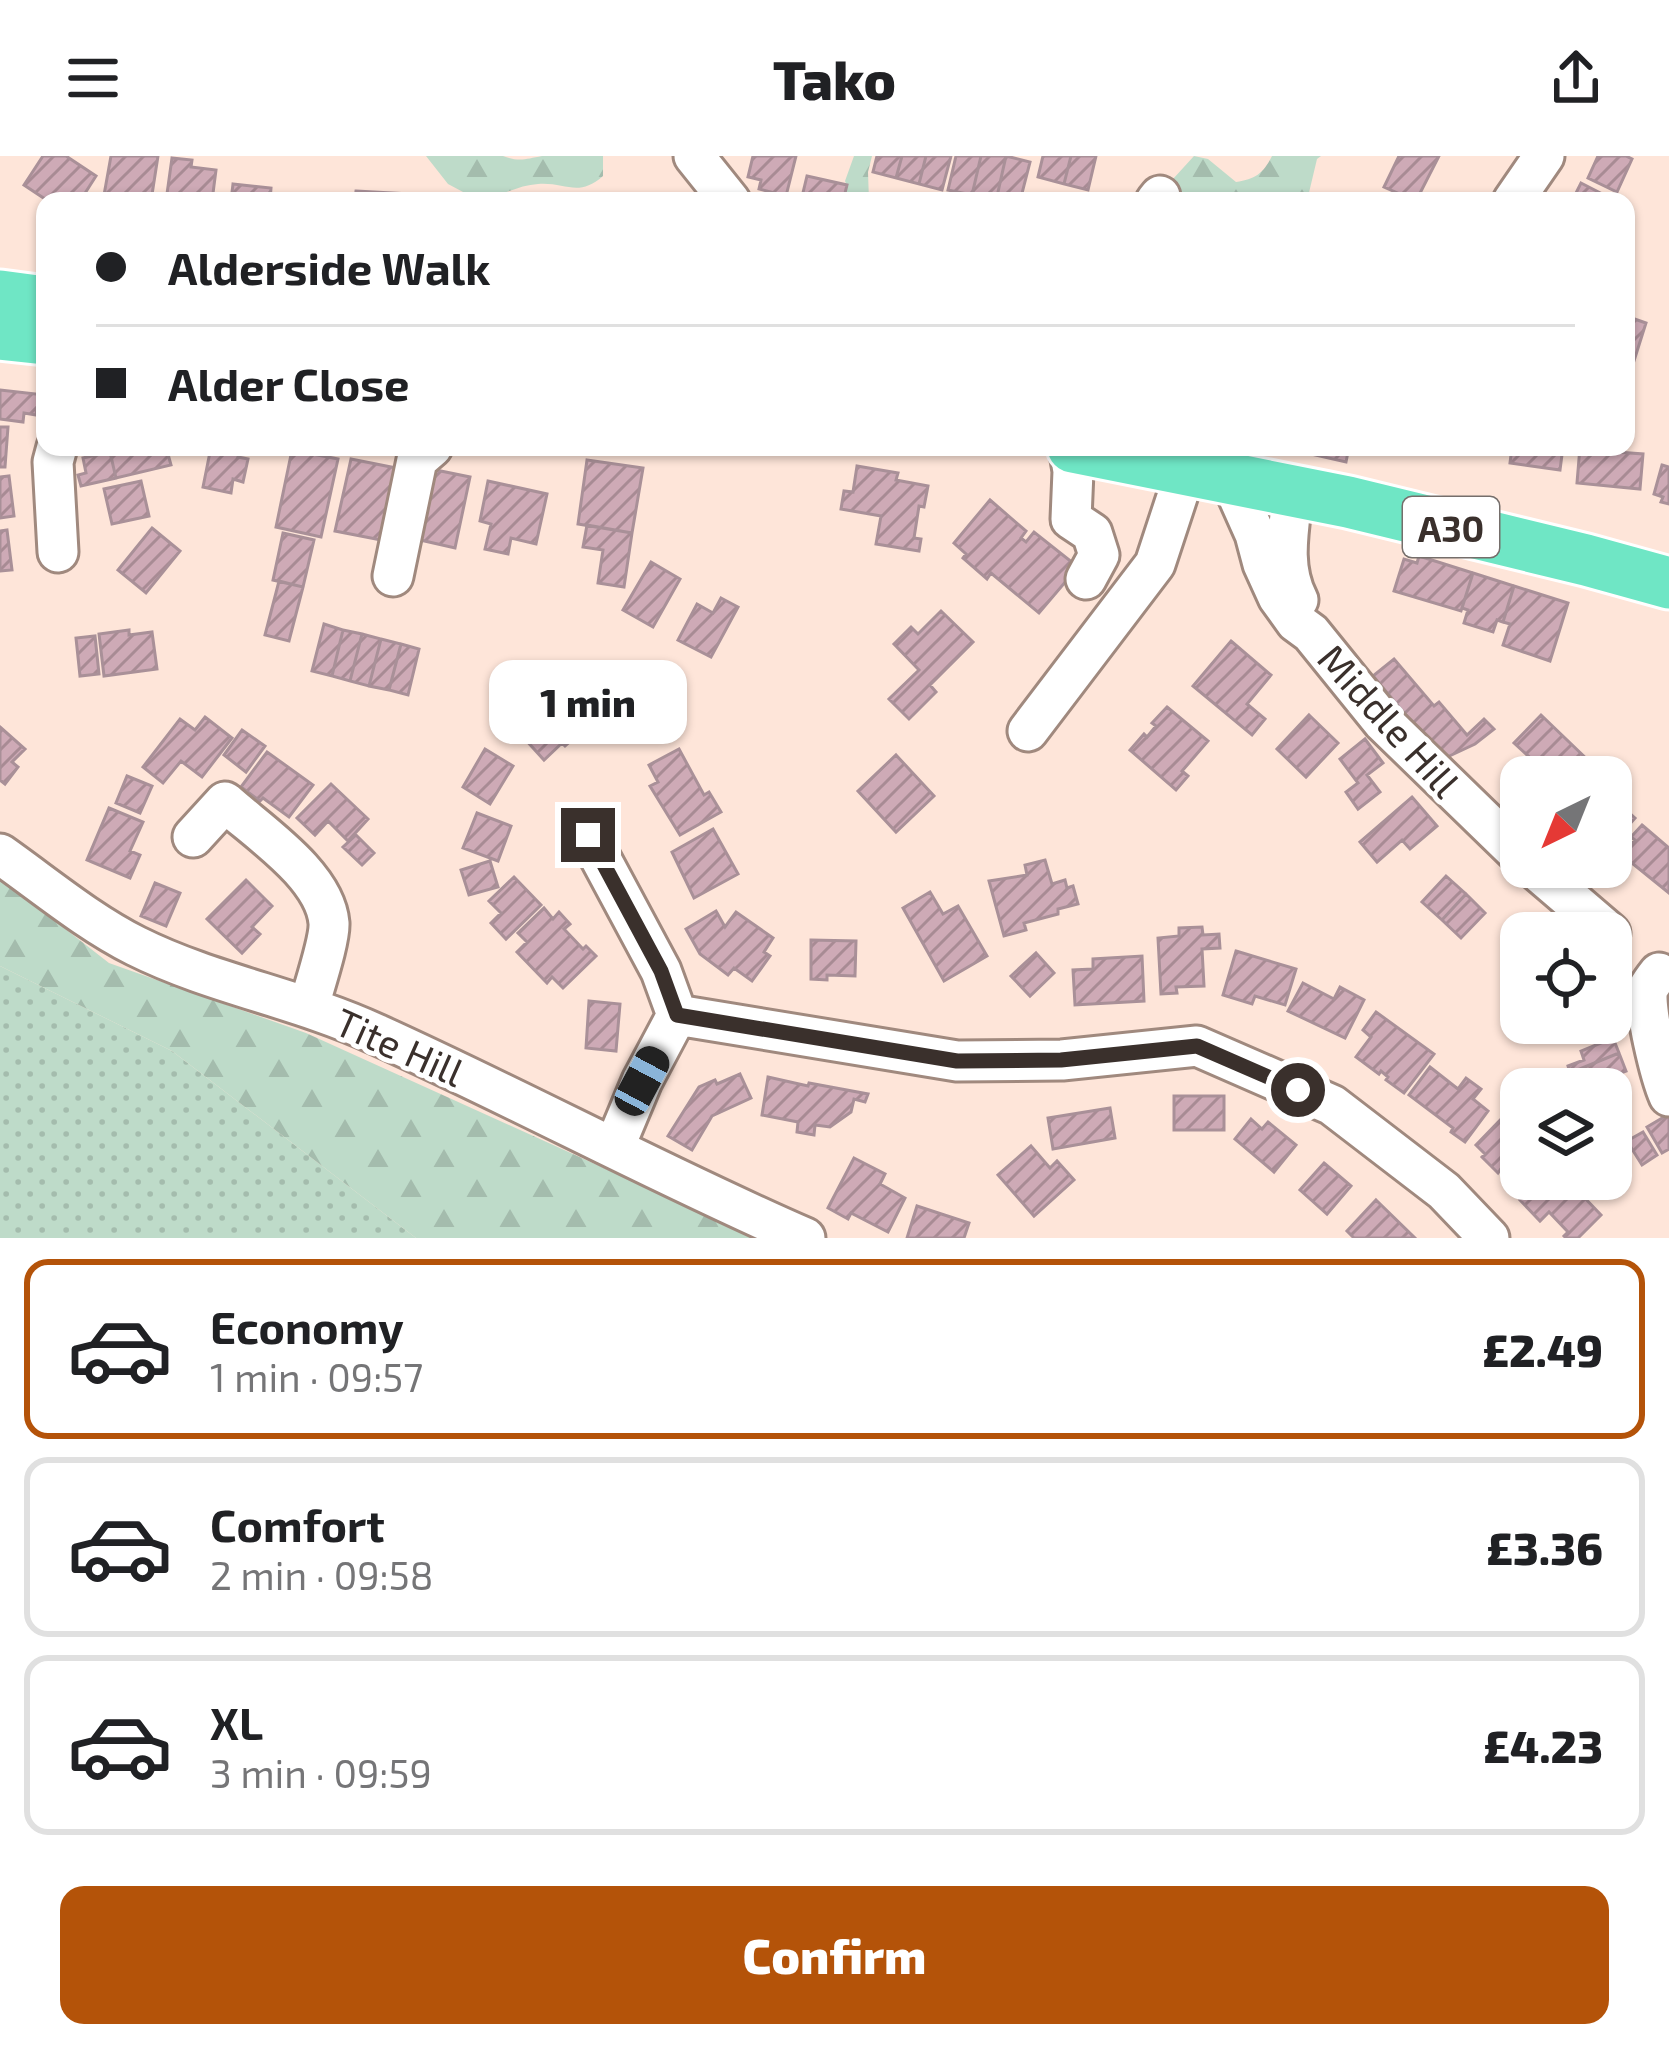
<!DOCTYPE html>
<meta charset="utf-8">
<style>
body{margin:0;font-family:"Exo 2",sans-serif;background:#f2f2f2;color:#202124;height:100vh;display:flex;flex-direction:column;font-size:45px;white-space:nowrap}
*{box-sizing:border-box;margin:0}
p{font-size:39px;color:#757577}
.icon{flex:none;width:66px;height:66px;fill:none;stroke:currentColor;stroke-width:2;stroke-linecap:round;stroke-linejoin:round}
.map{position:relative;height:1082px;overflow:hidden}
.side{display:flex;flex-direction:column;background:#fff;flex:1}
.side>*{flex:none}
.guide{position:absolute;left:36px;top:36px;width:1599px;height:264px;border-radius:24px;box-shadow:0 3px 9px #0004;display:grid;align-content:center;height:264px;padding:0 60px;background:#fff}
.needle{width:78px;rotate:223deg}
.tools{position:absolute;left:1500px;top:600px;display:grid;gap:24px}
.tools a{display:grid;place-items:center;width:132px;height:132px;border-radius:24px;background:#fff;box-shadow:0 3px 9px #0004;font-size:60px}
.end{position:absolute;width:54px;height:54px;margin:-27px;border:15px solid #3a302c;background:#fff;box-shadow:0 0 0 6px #fff}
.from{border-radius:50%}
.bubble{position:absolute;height:84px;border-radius:24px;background:#fff;box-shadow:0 3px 9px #0004;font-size:39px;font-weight:800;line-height:84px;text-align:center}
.car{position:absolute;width:36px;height:72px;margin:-36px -18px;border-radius:15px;box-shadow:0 0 9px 3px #0007;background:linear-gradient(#222 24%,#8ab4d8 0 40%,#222 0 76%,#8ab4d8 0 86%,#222 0)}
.guide b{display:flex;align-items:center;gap:42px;height:114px;font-size:45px}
.guide b+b{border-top:3px solid #e0e0e0}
.guide i{width:30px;height:30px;background:#202124}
ul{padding:21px 0 0;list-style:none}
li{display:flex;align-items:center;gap:36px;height:180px;margin:0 24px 18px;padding:0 36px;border:6px solid #e0e0e0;border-radius:24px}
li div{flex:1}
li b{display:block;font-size:45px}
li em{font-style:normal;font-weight:800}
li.on{border-color:#b45309}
li>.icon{width:108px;height:108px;stroke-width:1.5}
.action{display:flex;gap:24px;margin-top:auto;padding:24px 60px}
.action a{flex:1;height:138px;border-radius:24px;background:#b45309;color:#fff;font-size:48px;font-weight:800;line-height:138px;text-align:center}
header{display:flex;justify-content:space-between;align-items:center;height:156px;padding:0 60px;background:#fff;font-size:54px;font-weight:800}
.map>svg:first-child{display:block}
.grass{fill:url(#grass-dots)}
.forest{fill:url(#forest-firs)}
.building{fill:url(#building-hatch);stroke:#a99098;stroke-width:3}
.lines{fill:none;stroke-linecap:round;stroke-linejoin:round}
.minor-casing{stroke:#a0897e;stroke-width:45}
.major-casing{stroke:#fff;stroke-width:57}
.minor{stroke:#fff;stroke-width:39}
.major{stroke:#6fe6c5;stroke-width:51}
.route{stroke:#3a302c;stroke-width:15}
.labels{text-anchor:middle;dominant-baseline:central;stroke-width:10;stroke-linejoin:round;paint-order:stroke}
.shield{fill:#fff;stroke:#756e6b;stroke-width:3}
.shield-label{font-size:36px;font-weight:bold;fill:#3a302c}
.street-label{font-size:39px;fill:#3a302c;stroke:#fff}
</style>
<header><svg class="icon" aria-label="menu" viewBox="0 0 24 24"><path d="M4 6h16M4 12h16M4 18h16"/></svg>Tako<svg class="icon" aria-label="share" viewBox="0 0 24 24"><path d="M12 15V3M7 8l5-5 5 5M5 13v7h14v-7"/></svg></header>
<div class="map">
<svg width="1669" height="1082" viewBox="0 0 1669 1082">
<defs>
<pattern id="grass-dots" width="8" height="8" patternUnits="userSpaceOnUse" patternTransform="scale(3)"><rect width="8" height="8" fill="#bedbc9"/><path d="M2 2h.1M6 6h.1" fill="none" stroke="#a4bcad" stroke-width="1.8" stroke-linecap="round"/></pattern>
<pattern id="forest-firs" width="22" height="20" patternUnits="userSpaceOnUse" patternTransform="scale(3)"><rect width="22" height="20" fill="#bedbc9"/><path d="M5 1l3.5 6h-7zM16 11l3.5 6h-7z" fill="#a4bcad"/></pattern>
<pattern id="building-hatch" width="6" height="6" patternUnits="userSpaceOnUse" patternTransform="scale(3)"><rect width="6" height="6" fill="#ceaab6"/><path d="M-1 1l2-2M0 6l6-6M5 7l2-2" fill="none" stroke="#a88b94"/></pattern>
</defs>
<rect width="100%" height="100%" fill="#fee5d9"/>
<path class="grass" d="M0,810L172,895L416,1082H0Z"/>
<path class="forest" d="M426,0H503C519,6 526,3 542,0C561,0 584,0 603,0V20C578,42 566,26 538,28C518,29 499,41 480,45L448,28Z
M854,0H872L868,16L869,45H844L847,30L845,25Z
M1194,0L1208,3L1236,26C1255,23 1263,18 1272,0H1321L1317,3L1307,45H1173V23Z
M0,722L109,807L306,877L758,1082H416L172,895L0,810Z"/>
<path class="building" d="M43,0H66L96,20L80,45H48L24,29Z
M111,0H158L151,45H118L119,42L104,39Z
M753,0H796L786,40L759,33L761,24L748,21Z
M877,0H902L896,22L873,16Z
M902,0H926L919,28L896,22Z
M926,0H951L942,34L919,28Z
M956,0H981L972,39L948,34Z
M981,0H1006L996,45L972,39Z
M1006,0L1030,6L1020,45H996Z
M1043,0H1071L1064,28L1038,21Z
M1071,0H1096L1088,34L1064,28Z
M1399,0H1439L1416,45L1384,31Z
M1598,0H1626L1632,3L1617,36L1588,22Z
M172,2L192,4L191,11L216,14L212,45H166Z
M807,20L847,29L843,45H801Z
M1581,27L1616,45H1572Z
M233,28L271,32L270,45H231Z
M356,35L409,38V45H355Z
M1626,160L1646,167L1633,208L1626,205Z
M0,234L45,239V252H37L36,259L24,257L23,266L0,263Z
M0,271H8L5,311H0Z
M115,291H166L171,309L116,322L109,292Z
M211,291H240L238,301L248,303L243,326L233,323L231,337L203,331Z
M1294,291H1349L1346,306L1293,294Z
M1512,291H1563L1560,314L1510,307Z
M1580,291H1603V295L1643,298L1640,333L1577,327Z
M292,294L338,303L321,381L276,371Z
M110,296L116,322L81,330L78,319L86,317L83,302Z
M351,303L396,312L381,384L335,375Z
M587,304L643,312L632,377L578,368Z
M1662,309L1669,311V348L1661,346L1663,341L1654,338Z
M857,310L898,317L896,324L928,330L924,351L919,350L914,382L921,383L919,395L876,388L881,360L841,353L844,335L853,336Z
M431,313L470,321L455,392L416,383Z
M9,320L14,360L0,362V321Z
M141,325L149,360L112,368L104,333Z
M488,325L547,338L536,388L511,382L508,398L485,393L491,368L480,365Z
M990,344L1026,375L1021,382L1026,386L1034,376L1078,411L1039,457L991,417L987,423L963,402L966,398L954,387Z
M587,369L632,377L624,431L598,427L603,394L583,391Z
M152,372L180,395L146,437L118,414Z
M7,374L12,414L0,415V375Z
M283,377L314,384L303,431L273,424Z
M1419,400L1473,417L1461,455L1394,435L1404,403L1417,407Z
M651,406L680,423L653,471L623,454Z
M1473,417L1514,430L1503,466L1497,464L1493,476L1464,467L1468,454L1462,452Z
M279,425L303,431L289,485L265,479Z
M1514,430L1568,447L1550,505L1503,489L1510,468L1503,466Z
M721,442L738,451L711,501L678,484L697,448L713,457Z
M941,455L973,486L930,529L936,536L909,563L889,543L919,514L894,488L911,471L918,478Z
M324,468L343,474L332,520L312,515Z
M129,474V479L152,476L157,513L104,520L99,478Z
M343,474L362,478L350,525L332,520Z
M362,478L381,483L369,530L350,525Z
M95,480L99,518L80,520L76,482Z
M381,483L401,488L389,534L369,530Z
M1231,485L1271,519L1247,548L1265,563L1252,579L1193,530Z
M401,488L419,493L408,539L389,534Z
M1394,503L1434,550L1439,546L1467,579L1484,563L1494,573L1475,588L1443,603L1373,520Z
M584,530L603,552L584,570L580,566L576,571L581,576L565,590L562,587L544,604L525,583L559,552L562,556L569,551L565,547Z
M1167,551L1208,585L1182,615L1188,620L1176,634L1130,594L1144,578L1147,581L1156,570L1152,567Z
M1309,559L1338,587L1306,621L1277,593Z
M1541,559L1591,607L1585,614L1592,621H1540L1532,613L1537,608L1514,587Z
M205,561L232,582L202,621L181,605L163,627L143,611L180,563L195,574Z
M0,571L25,593L12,606L18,611L5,628L0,624Z
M242,574L265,590L246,616L224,599Z
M1365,583L1383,607L1367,619L1380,636L1358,653L1346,636L1358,627L1340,603Z
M485,593L513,610L490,648L463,631Z
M679,593L704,639L709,636L721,656L680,679L650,630L658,626L649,609Z
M267,596L313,629L289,661L263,642L260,645L241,631Z
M896,599L934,640L896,676L858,635Z
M127,620L152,630L140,657L116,647Z
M1611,623L1617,628L1618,636L1613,642L1635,662L1611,689Z
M331,628L368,663L348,685L328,665L315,679L297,662Z
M1412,641L1437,670L1410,693L1402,684L1377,706L1360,686Z
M109,652L143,666L130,695L140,699L130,722L87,704Z
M477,657L511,670L498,705L463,692Z
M1642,669L1669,692V737L1622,699L1635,684L1631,681Z
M713,673L738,718L694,742L672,696Z
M356,679L374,697L362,709L343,691Z
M1045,704L1052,728L1065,724L1067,732L1073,730L1078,748L1058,753V758L1024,767L1026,774L1004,780L989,725L1027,719L1025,709Z
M490,705L498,731L469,739L461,714Z
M1446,720L1466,738L1442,764L1422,746Z
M514,721L541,749L506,783L491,767L501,757L489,745Z
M246,724L272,750L252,771L260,778L242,797L207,763Z
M155,727L180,737L166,770L141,760Z
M930,736L943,758L958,750L987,800L944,825L903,752Z
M1466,738L1485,757L1461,782L1442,764Z
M544,752L553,763L559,756L570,768L564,773L583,793L586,790L596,800L563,832L552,821L547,827L517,796L527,786L518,777Z
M716,755L725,771L736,756L773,782L764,796L770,800L752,825L734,812L728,819L700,798L686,773Z
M1202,771L1203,779L1219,778L1220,792L1202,793L1204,830L1176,831L1177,837L1161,838L1158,782L1179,780V772Z
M811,784L856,785L855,820L827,819V824L811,823Z
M1236,795L1296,813L1285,849L1255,840L1252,848L1223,839Z
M1036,797L1054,817L1030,840L1011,820Z
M1142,800L1144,845L1075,849L1073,814L1093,813V803Z
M1303,827L1334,843L1340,831L1364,844L1345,882L1288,855Z
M1624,831L1632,841L1611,856V837Z
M589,845L620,848L616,895L586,892Z
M1376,856L1434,898L1404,937L1386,924L1388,921L1381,915L1379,918L1356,901L1371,881L1363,874Z
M1613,882L1619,897L1570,917L1568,910L1584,904L1581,895Z
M1619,897L1626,915L1593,927L1596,933H1576L1570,917Z
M1430,911L1458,933L1466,922L1481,933L1473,943L1488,955L1465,986L1451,976L1453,972L1409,939Z
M740,918L751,942L712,960L692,994L668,980L699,931L715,924L717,928Z
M768,921L808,930L809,927L868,938L865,946L854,943L851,956L830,971L815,969L814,979L797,976L798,966L762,959Z
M1174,940H1224V974H1174Z
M1110,952L1115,982L1053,993L1048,962Z
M1669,958V993L1662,997L1647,971Z
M1503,961L1516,973L1507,982L1521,997V1023H1527L1518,1032L1500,1014L1498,1017L1482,1001L1485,998L1476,989Z
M1251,963L1262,973L1268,966L1296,989L1274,1016L1235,983Z
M1643,976L1657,999L1642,1009L1627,985Z
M1031,990L1050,1012L1057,1005L1074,1024L1034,1060L998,1019Z
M854,1002L885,1018L880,1028L905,1042L888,1076L851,1057L848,1063L828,1052Z
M1324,1007L1351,1030L1327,1058L1300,1034Z
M1541,1023H1580L1579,1036L1601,1059L1578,1082H1566L1564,1080L1568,1076L1549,1056L1540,1065L1520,1044Z
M1376,1044L1415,1082H1354L1347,1075Z
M917,1050L969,1067L964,1082H907Z"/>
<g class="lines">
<g class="minor-casing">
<path id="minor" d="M694,0L730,45
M1156,45L1160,40
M1513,45L1544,0
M57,291L53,306L58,396
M1069,291L1073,315L1071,363L1092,377L1099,399L1086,423
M1230,322L1255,378L1263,408L1278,441L1296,466L1311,477L1383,566L1521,700
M1293,335C1289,372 1280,410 1298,444
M393,420L417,304L432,291
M1028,575L1155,408L1179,335L1180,312
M588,679L661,815L677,859L642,925L614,992
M193,681L225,646C258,676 325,719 329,767C330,784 314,831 309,850
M0,698C44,729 88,766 136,790C212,828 298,842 376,878C520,943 660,1019 805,1082
M1533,711L1610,777
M1659,817C1655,822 1651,827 1648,833C1643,851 1661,922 1669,940
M677,859L957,905L1062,904L1197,890L1332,949L1444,1035L1489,1082"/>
</g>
<g class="major-casing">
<path id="major" d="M0,140L45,146
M0,178L45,183
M1073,291L1348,346L1586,404L1669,427"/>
</g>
<use href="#minor" class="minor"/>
<use href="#major" class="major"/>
</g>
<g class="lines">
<path class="route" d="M588,679L661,815L677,859L957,905L1061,904L1197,890L1298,934"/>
</g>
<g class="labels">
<rect class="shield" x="1403" y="341" width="96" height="60" rx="9"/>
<g class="shield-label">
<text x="1451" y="371">A30</text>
</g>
<g class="street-label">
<text transform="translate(1390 564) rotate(48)">Middle Hill</text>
<text transform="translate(400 890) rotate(24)">Tite Hill</text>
</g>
</g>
</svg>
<div class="tools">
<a><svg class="needle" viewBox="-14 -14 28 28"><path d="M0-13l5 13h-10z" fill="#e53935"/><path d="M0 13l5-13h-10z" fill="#757577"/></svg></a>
<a><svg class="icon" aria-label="locate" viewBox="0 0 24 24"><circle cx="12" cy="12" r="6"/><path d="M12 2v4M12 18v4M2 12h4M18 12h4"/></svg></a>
<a><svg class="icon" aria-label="layers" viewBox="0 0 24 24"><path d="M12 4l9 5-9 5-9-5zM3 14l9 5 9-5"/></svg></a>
</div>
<i class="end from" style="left:1298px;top:934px"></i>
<i class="end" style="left:588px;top:679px"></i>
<div class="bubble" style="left:489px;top:504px;width:198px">1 min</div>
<i class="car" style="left:642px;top:925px;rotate:28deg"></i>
<div class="guide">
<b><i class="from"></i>Alderside Walk</b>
<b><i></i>Alder Close</b>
</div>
</div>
<section class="side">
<ul>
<li class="on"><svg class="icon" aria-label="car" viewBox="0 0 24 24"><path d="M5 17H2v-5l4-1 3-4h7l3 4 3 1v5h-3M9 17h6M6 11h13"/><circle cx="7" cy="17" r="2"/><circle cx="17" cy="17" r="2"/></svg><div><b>Economy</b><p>1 min · 09:57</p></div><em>£2.49</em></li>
<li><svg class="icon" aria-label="car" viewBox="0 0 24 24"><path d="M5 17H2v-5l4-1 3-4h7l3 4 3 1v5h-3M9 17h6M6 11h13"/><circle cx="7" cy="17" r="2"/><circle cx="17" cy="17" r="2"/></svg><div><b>Comfort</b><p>2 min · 09:58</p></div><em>£3.36</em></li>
<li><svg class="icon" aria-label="car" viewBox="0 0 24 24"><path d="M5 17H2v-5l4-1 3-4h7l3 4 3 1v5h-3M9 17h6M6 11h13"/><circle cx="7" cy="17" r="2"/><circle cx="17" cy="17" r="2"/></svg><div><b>XL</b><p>3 min · 09:59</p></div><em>£4.23</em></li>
</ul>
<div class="action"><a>Confirm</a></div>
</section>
